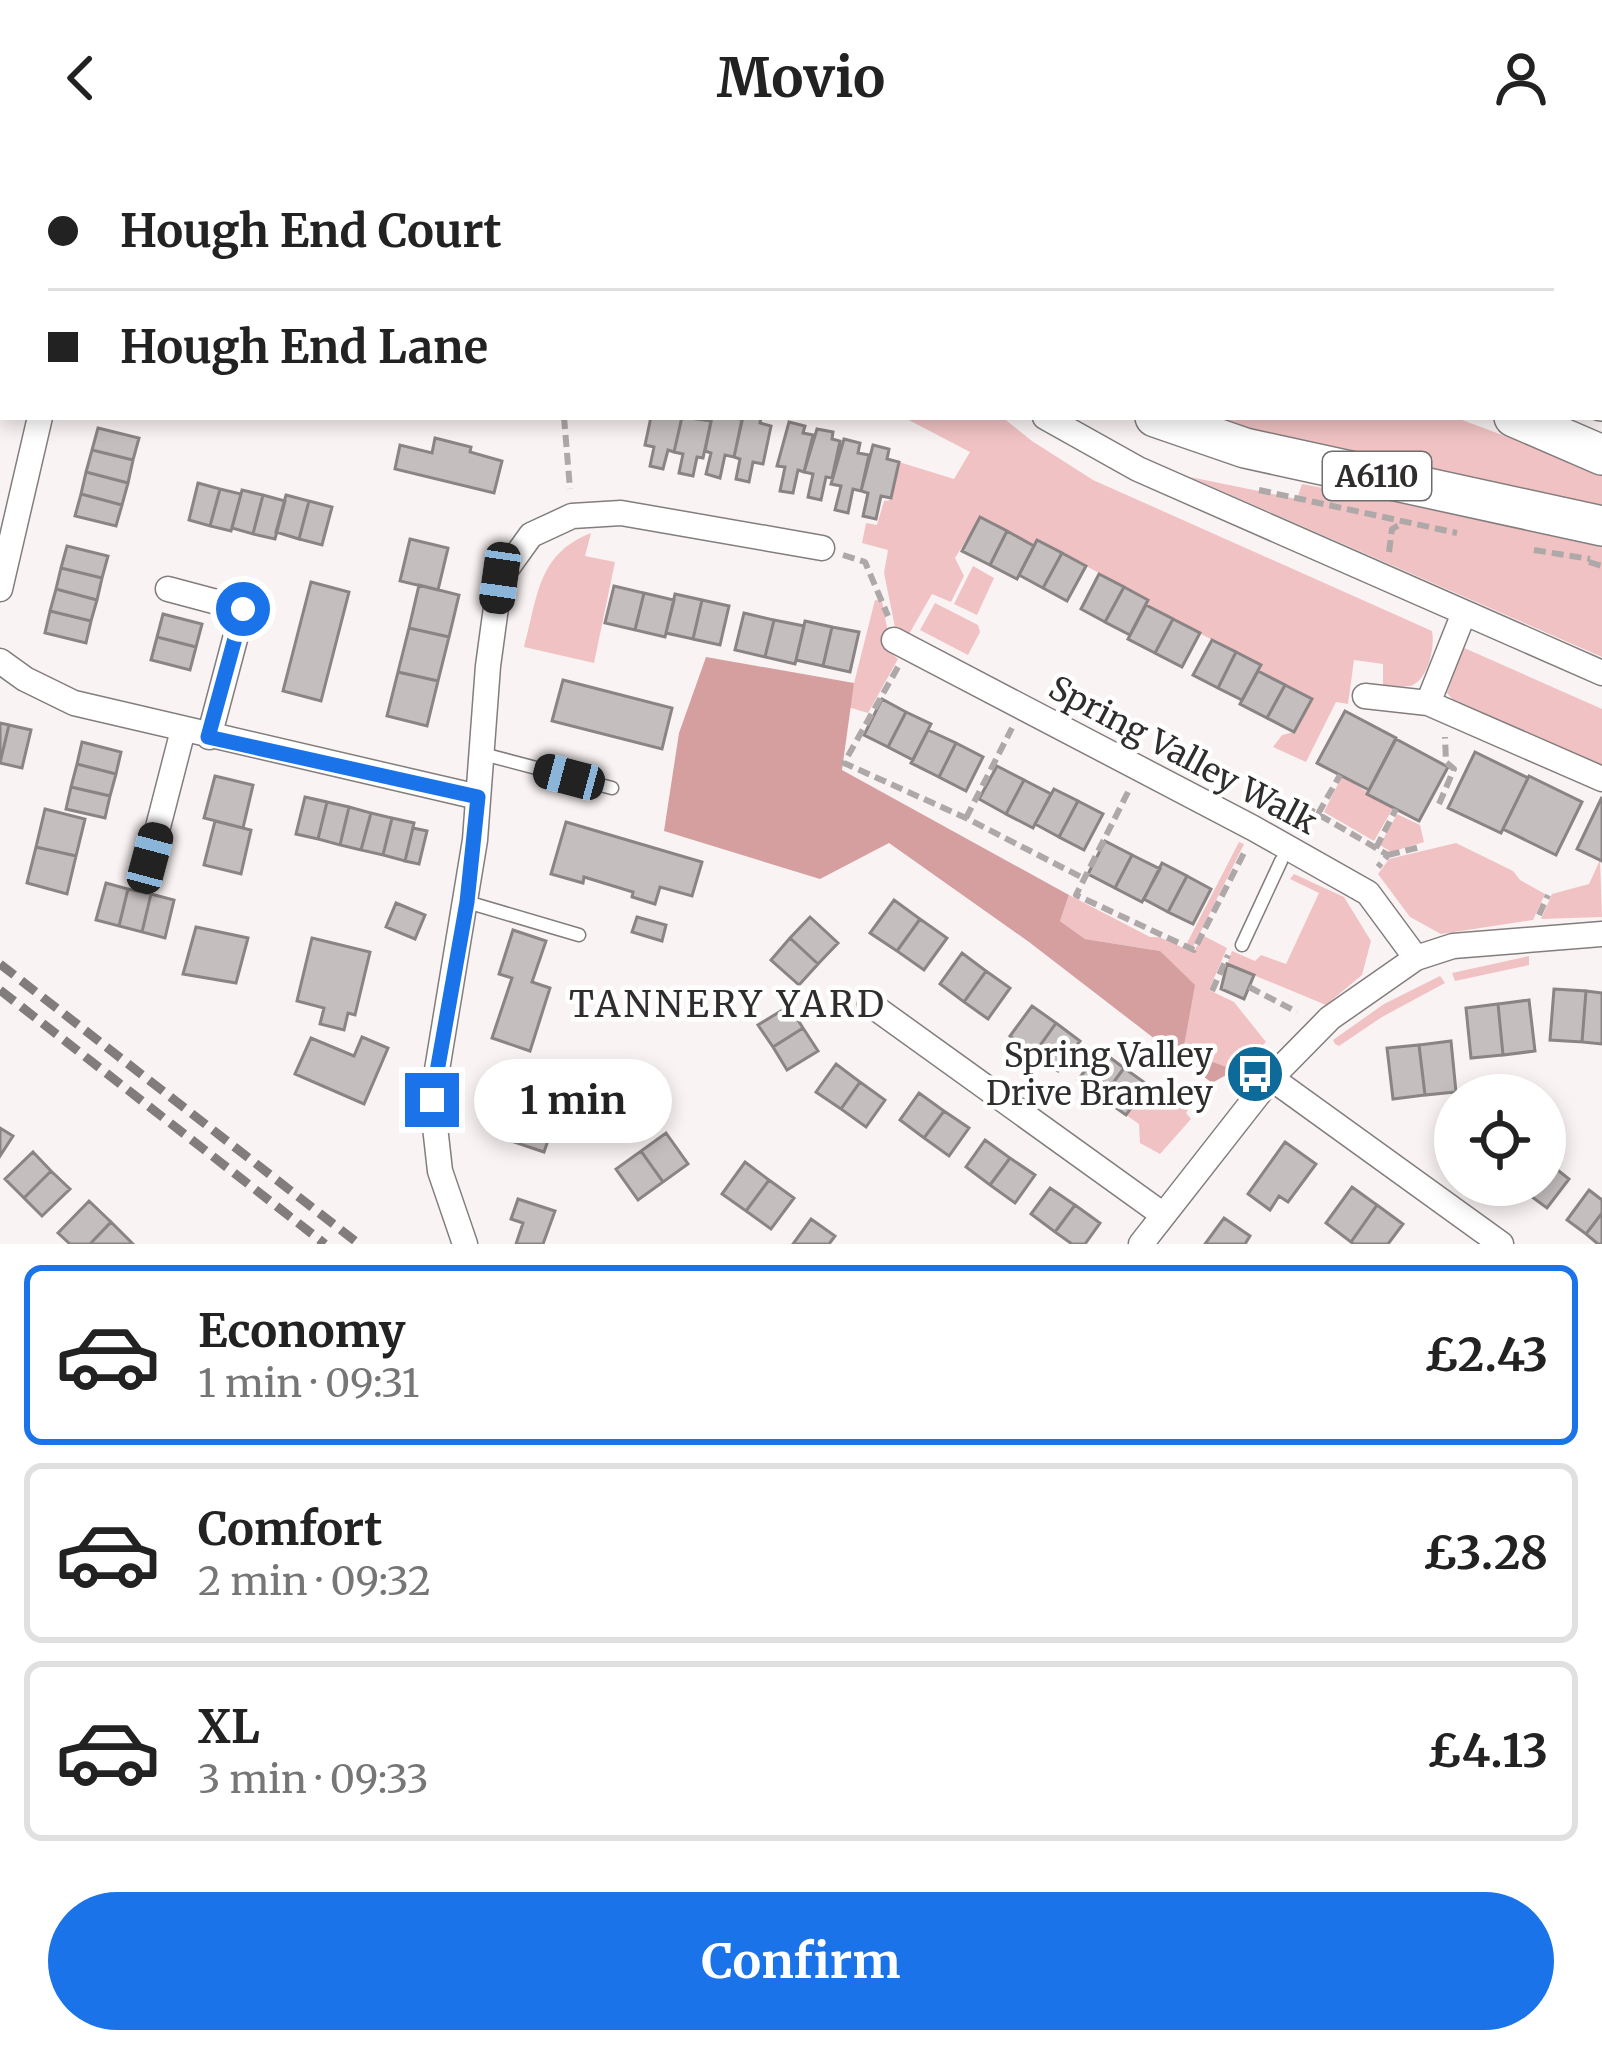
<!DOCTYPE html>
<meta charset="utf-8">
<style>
body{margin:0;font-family:Merriweather,serif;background:#f2f2f2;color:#222;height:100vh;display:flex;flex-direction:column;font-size:45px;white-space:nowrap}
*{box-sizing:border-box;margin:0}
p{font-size:39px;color:#767676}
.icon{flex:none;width:66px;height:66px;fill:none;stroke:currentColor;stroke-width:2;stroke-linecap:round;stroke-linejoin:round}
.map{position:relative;height:1088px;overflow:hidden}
.sheet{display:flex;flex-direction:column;background:#fff;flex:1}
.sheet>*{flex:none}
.banner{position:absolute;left:0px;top:0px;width:1602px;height:264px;box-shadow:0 6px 18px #0003;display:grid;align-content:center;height:264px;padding:0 48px;background:#fff}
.buttons{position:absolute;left:1434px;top:918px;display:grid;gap:24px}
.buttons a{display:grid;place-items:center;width:132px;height:132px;border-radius:50%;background:#fff;box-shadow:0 6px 18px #0003;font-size:60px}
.end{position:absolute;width:54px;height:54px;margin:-27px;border:15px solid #1a73e8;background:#fff;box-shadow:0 0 0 6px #fff}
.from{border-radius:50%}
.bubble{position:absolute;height:84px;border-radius:42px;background:#fff;box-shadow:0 6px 18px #0003;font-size:39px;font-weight:700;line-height:84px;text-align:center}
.car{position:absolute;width:36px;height:72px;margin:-36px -18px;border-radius:15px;box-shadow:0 0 9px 3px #0007;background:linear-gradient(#222 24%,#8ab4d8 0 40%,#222 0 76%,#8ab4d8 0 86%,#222 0)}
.banner b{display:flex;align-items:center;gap:42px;height:114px;font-size:45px}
.banner b+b{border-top:3px solid #e0e0e0}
.banner i{width:30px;height:30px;background:#222}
ul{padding:21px 0 0;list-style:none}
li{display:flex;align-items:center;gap:36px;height:180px;margin:0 24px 18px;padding:0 24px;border:6px solid #e0e0e0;border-radius:18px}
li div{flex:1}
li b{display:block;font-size:45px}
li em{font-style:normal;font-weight:700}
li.current{border-color:#1a73e8}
li>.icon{width:108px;height:108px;stroke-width:1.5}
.button{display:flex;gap:24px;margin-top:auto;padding:24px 48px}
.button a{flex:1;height:138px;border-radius:72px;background:#1a73e8;color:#fff;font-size:48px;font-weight:700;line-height:138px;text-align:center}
header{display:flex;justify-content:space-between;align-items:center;height:156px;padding:0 48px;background:#fff;font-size:54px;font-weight:700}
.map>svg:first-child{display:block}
.green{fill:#f0c2c3}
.forest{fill:#d59fa0}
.building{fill:#c4bebe;stroke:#8a8484;stroke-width:3}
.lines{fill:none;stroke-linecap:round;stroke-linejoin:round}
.service-casing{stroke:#837d7d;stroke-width:15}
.minor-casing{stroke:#837d7d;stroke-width:27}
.primary-casing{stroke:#837d7d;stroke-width:42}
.trunk-casing{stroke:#837d7d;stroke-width:42}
.path{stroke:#aea8a8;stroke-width:6;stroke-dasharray:12 6;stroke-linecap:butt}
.service{stroke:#fff;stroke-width:12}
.minor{stroke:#fff;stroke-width:24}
.primary{stroke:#fff;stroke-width:39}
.trunk{stroke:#fff;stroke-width:39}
.rail{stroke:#817d7d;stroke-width:9;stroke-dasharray:18 9;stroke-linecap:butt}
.route{stroke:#1a73e8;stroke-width:15}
.labels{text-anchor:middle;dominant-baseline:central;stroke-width:9;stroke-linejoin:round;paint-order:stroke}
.shield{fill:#fff;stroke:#6e6c6c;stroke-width:3}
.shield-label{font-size:30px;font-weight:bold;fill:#302d2d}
.street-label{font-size:33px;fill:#302d2d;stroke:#fff}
.poi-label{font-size:33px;fill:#302d2d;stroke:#fff;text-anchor:end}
.neighbourhood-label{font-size:36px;letter-spacing:3px;fill:#302d2d;stroke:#fff}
</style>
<header><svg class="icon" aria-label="back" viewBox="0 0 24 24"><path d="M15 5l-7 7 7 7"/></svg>Movio<svg class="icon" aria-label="person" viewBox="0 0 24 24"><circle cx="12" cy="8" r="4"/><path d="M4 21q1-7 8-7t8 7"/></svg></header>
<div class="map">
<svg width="1602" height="1088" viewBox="0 0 1602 1088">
<rect width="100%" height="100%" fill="#faf3f3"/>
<path class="green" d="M0,0H782L784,3H3L0,99Z
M931,0H1325L1329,3H933Z
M903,261H1002L1032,285L1093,324L1432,475C1435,490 1429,521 1413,529C1406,532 1392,529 1383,529V508L1354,504L1348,548L1336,546L1306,606L1273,591L1282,579L1294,576L1311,542L1258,515L1260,509L1146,449L1147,443L1038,384L1034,390L980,362L955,402L964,420L951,446L932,438L905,485L897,481L884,417L888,394L862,387L866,367L877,369L884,345L890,344L899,306L954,323L970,296Z
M1191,261H1454L1602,316V353Z
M1190,321L1297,343L1302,328L1513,367L1602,391V501Z
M591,377L585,400L615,406L594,507L524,491C538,441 537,398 591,377Z
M973,410L994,422L977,459L954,448Z
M875,444L882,445L892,498L898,503L868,557L848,551Z
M935,447L978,469L980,476L968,499L920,474Z
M1462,491L1602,553V610L1460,552L1447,537Z
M1342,620L1393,652L1374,685L1324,656Z
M1397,658L1420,669L1424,686L1391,696L1380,689Z
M1239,686L1244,688L1193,791L1186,789Z
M1456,687L1513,715L1520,724L1545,738L1533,764L1441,778L1410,761L1378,718L1389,703Z
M1600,704L1602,761L1541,763L1552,738L1589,728Z
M1294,718L1344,741L1371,785L1362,819L1326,849L1227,808L1232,795L1255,805L1261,799L1286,808L1319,737L1290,723Z
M1069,739L1150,781H1159L1193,796L1204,780L1227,792L1209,834L1234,846L1266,886L1235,914L1183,895L1160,795L1085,783L1060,765Z
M1529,800V809L1455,825L1452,817Z
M1440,820L1445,827L1382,861L1339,890L1335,888L1333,884L1384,848Z
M1187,930L1198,938L1186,957L1191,963L1160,998L1140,987L1139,968L1126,959L1148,939L1170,940Z"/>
<path class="forest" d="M1400,0H1602V167L1599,3Z
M706,501L854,527L842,614L1069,739L1060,765L1085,783L1160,795L1195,829L1183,895L1235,914L1212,927L1029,786L889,687L820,723L664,675L679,577Z"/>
<path class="building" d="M651,261H682L674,296L668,294L663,313L650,310L654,291L645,289Z
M682,261L711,265L703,302L697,301L693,320L679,317L683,298L674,296Z
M712,261L742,263L734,301L725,299L720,322L706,318L711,297L705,295Z
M743,261H761L760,267L771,270L763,308L753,306L749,326L736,323L740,303L734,301Z
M789,266L805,270L803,277L813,279L804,316L798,314L793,337L780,335L785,311L777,310Z
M98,272L139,282L133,304L92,294Z
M817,273L833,276L832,283L840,285L832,322L826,321L821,344L808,341L813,318L804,316Z
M435,282L471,291L470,296L502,305L494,337L395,313L400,289L432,297Z
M844,283L860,287L858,297L869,299L861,335L853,333L848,357L835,354L841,330L831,328Z
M873,289L889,293L887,303L899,306L891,342L881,340L876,363L863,360L868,337L861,335Z
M92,294L133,304L128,327L86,316Z
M86,316L128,327L122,349L81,338Z
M198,327L220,333L210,370L189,364Z
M220,333L241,338L231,375L210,370Z
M242,334L263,339L253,378L232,372Z
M81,338L122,349L116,370L75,360Z
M263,339L285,345L275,383L253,378Z
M286,339L309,345L299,383L276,376Z
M309,345L332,351L322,389L299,383Z
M980,361L1007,375L990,409L962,395Z
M1007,375L1034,390L1017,423L990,409Z
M410,383L448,392L438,434L400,425Z
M1037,384L1062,397L1043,432L1019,419Z
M67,390L108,400L102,422L61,412Z
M1062,397L1086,410L1067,445L1043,432Z
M61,412L102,422L97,444L56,433Z
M1099,418L1124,431L1105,466L1081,453Z
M311,426L349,436L321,545L283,535Z
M419,429L459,439L449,481L409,472Z
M614,430L644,437L635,474L605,467Z
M1124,431L1148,444L1130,479L1105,466Z
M56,433L97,444L91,465L50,455Z
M644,437L674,444L665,481L635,474Z
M675,438L702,444L693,483L666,477Z
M702,444L729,450L720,489L693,483Z
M1146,449L1173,463L1155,497L1128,483Z
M50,455L91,465L86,487L45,477Z
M744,457L774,464L765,501L735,494Z
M163,458L202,468L196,491L157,481Z
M1173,463L1200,477L1182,511L1155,497Z
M774,464L804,470L795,508L765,501Z
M805,465L832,471L823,510L796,504Z
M832,471L859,476L850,516L823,510Z
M409,472L449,481L438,525L398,516Z
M157,481L196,491L190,514L151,504Z
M1212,484L1236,496L1218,532L1193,519Z
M1236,496L1261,509L1242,544L1218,532Z
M1258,515L1285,529L1267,562L1240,548Z
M398,516L438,525L427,570L387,560Z
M563,524L672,552L662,593L552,565Z
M1285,529L1312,543L1294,576L1267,562Z
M882,543L906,556L888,591L864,579Z
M1345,555L1396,582L1369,634L1317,607Z
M906,556L931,568L913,604L888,591Z
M0,567L9,569L0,607Z
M9,569L31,574L22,612L0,607Z
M928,574L956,587L939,621L911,607Z
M1396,583L1448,611L1419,665L1367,638Z
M82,586L121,596L116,618L77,608Z
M956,587L983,601L966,635L939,621Z
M1475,596L1528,622L1501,677L1448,652Z
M77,608L116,618L110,640L71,631Z
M997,610L1024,624L1006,658L979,643Z
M215,620L253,629L243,672L204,662Z
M1529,620L1582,646L1556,699L1503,673Z
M1024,624L1051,638L1033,672L1006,658Z
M71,631L110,640L105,662L66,653Z
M1054,633L1078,645L1059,681L1035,668Z
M305,641L327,646L318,683L296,678Z
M1602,641V705L1577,693Z
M1078,645L1103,658L1084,694L1059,681Z
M327,646L349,651L340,689L318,683Z
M349,651L371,657L361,694L340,689Z
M45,653L85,663L76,700L36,691Z
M371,657L392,662L383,699L361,694Z
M392,662L414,667L405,705L383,699Z
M215,665L251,674L241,718L204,709Z
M566,666L702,706L692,740L660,731L655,748L632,741L633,736L584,721L583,727L551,718Z
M413,672L427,675L419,708L405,705Z
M1105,685L1132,699L1115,732L1088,718Z
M36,691L76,700L67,738L27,727Z
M1132,699L1160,713L1142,746L1115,732Z
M1162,707L1187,720L1168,756L1144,743Z
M1187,720L1211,733L1193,768L1168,756Z
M106,727L128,733L119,770L96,764Z
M128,733L151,738L142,776L119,770Z
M151,738L174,744L165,782L142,776Z
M894,744L920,763L897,795L870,777Z
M396,747L425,759L415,783L386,771Z
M637,761L666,769L662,785L632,776Z
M810,761L838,787L818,808L790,782Z
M920,763L947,782L924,814L897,795Z
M196,771L248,782L236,827L183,818Z
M513,774L546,785L532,826L550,832L530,895L492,882L512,822L499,818Z
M312,782L370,796L355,859L348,857L344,874L320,868L324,852L297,845Z
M790,782L818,808L799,829L771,804Z
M962,797L986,815L964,846L940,828Z
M1227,808L1254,819L1244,843L1221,833Z
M986,815L1010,832L988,863L964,846Z
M1554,833L1586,835L1582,886L1550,884Z
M1586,835L1602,837V888L1582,886Z
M1529,844L1535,895L1503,899L1498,848Z
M1498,848L1503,899L1471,902L1466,852Z
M789,850L803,872L773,891L758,869Z
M1032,850L1056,867L1034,898L1010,880Z
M1056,867L1080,885L1058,915L1034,898Z
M803,872L818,895L787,914L773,891Z
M362,881L388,892L364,948L295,918L311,882L354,900Z
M1451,885L1456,936L1425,939L1419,889Z
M1419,889L1425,939L1393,943L1387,892Z
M1100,894L1124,912L1102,942L1078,924Z
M836,908L860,926L841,953L816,936Z
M1124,912L1148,929L1126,959L1102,942Z
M524,918L566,932L544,996L502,982Z
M860,926L885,944L866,971L841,953Z
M919,937L944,955L924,982L900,964Z
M944,955L969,972L949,1000L924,982Z
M0,972L13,980L0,1000Z
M666,977L688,1008L663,1026L641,995Z
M985,984L1010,1002L990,1029L966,1011Z
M1285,986L1316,1008L1288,1046L1279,1040L1270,1054L1248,1038Z
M641,995L663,1026L638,1044L616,1013Z
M33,996L51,1015L24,1042L5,1023Z
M1010,1002L1035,1019L1015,1047L990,1029Z
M745,1006L769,1024L746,1055L722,1038Z
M1550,1008L1569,1023L1547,1052L1528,1038L1535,1029H1545V1015Z
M51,1015L70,1033L42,1060L24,1042Z
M769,1024L794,1042L771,1073L746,1055Z
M1352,1031L1377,1049L1351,1086L1326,1067Z
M1050,1032L1075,1049L1055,1076L1031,1058Z
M1589,1034L1602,1044V1057L1586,1078L1567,1064Z
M518,1043L555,1055L543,1088H516L523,1067L511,1063Z
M89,1045L111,1066L90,1088H70L58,1077Z
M1075,1049L1100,1067L1085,1088H1072L1055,1076Z
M1377,1049L1403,1068L1388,1088H1354L1351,1086Z
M1602,1057V1088H1598L1586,1078Z
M1224,1062L1250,1080L1245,1088H1205Z
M811,1063L835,1080L829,1088H793Z
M111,1066L133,1088H90Z"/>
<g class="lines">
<g class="service-casing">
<path id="service" d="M483,598L612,632
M467,746L579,779
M1242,789L1281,705"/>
</g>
<g class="minor-casing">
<path id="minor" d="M811,0L813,3
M1045,261L1138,313L1602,517
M0,433L40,261
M168,433L243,453L209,581
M1464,457L1428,547L1602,623
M894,484L1253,672L1368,737L1416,802
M0,505L25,523L74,547L478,641
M1365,540L1428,547
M150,702L183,574
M870,848L1162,1058
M1271,922L1501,1088
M465,1088L440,1015L432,944L475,684L488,510L500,422L531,379L572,360L621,357L822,392
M1141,1088L1271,922L1330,862L1416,802L1453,790L1602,778"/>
</g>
<g class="primary-casing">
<path id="primary" d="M0,130H3
M0,178H3
M1599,244L1602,245
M1514,261L1602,299"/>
</g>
<g class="trunk-casing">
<path id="trunk" d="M915,0L916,3
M1367,0L1371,3
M1599,178L1602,181
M1155,261L1245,292L1602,370"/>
</g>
<path class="path" d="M38,0L41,3
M740,0L741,3
M564,261L570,333
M1259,334L1457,377
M1534,394L1590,403
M1389,396L1392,373L1401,368
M843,399L865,406L888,460
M1589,406L1602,410
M898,511L844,607L966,662L1083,722
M1128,636L1076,739L1194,794L1246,693
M1439,648L1454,613L1446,606L1445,581
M1304,650L1388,699L1378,711
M1318,658L1340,619
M966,662L1012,572
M1376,692L1396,653
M1388,699L1420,691
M1539,759L1548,739
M1249,831L1297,856
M1212,835L1228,799"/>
<use href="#service" class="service"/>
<use href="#minor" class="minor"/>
<use href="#primary" class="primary"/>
<use href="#trunk" class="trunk"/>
<path class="rail" d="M0,808L359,1088
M0,834L325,1088"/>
</g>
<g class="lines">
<path class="route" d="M243,453L208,581L478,641L467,746L432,944"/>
</g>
<defs>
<g id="bus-disc" transform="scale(3)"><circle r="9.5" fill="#0d6a99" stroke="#fff"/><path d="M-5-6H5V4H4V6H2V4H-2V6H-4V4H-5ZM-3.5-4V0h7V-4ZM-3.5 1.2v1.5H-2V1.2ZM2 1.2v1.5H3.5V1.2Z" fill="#fff"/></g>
</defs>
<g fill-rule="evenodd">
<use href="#bus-disc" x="1255" y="918"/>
</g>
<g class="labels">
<rect class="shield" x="1323" y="296" width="108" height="48" rx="9"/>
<g class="shield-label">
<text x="1377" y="320">A6110</text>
</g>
<g class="street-label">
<text transform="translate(1183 599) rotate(28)">Spring Valley Walk</text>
</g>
<g class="poi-label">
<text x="1213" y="899">Spring Valley<tspan x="1213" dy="38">Drive Bramley</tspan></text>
</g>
<g class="neighbourhood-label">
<text x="728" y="848">TANNERY YARD</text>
</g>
</g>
</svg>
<div class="buttons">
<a><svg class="icon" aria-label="locate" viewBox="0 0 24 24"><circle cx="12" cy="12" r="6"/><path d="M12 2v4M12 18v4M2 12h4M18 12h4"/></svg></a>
</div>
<i class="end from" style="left:243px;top:453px"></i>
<i class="end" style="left:432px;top:944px"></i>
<div class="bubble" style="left:474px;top:903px;width:198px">1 min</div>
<i class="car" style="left:500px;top:422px;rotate:188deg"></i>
<i class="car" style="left:569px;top:621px;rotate:285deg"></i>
<i class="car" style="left:150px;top:702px;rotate:15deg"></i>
<div class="banner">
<b><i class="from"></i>Hough End Court</b>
<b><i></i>Hough End Lane</b>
</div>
</div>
<section class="sheet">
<ul>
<li class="current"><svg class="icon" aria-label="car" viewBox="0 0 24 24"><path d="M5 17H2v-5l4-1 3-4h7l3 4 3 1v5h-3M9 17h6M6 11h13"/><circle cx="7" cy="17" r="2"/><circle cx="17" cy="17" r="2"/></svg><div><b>Economy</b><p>1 min · 09:31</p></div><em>£2.43</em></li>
<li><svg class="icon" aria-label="car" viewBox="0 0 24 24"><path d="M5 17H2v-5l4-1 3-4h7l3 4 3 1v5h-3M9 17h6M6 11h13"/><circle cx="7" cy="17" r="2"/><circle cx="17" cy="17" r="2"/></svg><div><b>Comfort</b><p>2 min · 09:32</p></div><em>£3.28</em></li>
<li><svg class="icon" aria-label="car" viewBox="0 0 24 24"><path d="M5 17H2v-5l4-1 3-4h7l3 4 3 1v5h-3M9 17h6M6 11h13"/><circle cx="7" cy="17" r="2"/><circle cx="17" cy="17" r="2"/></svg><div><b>XL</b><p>3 min · 09:33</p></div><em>£4.13</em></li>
</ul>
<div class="button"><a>Confirm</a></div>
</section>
